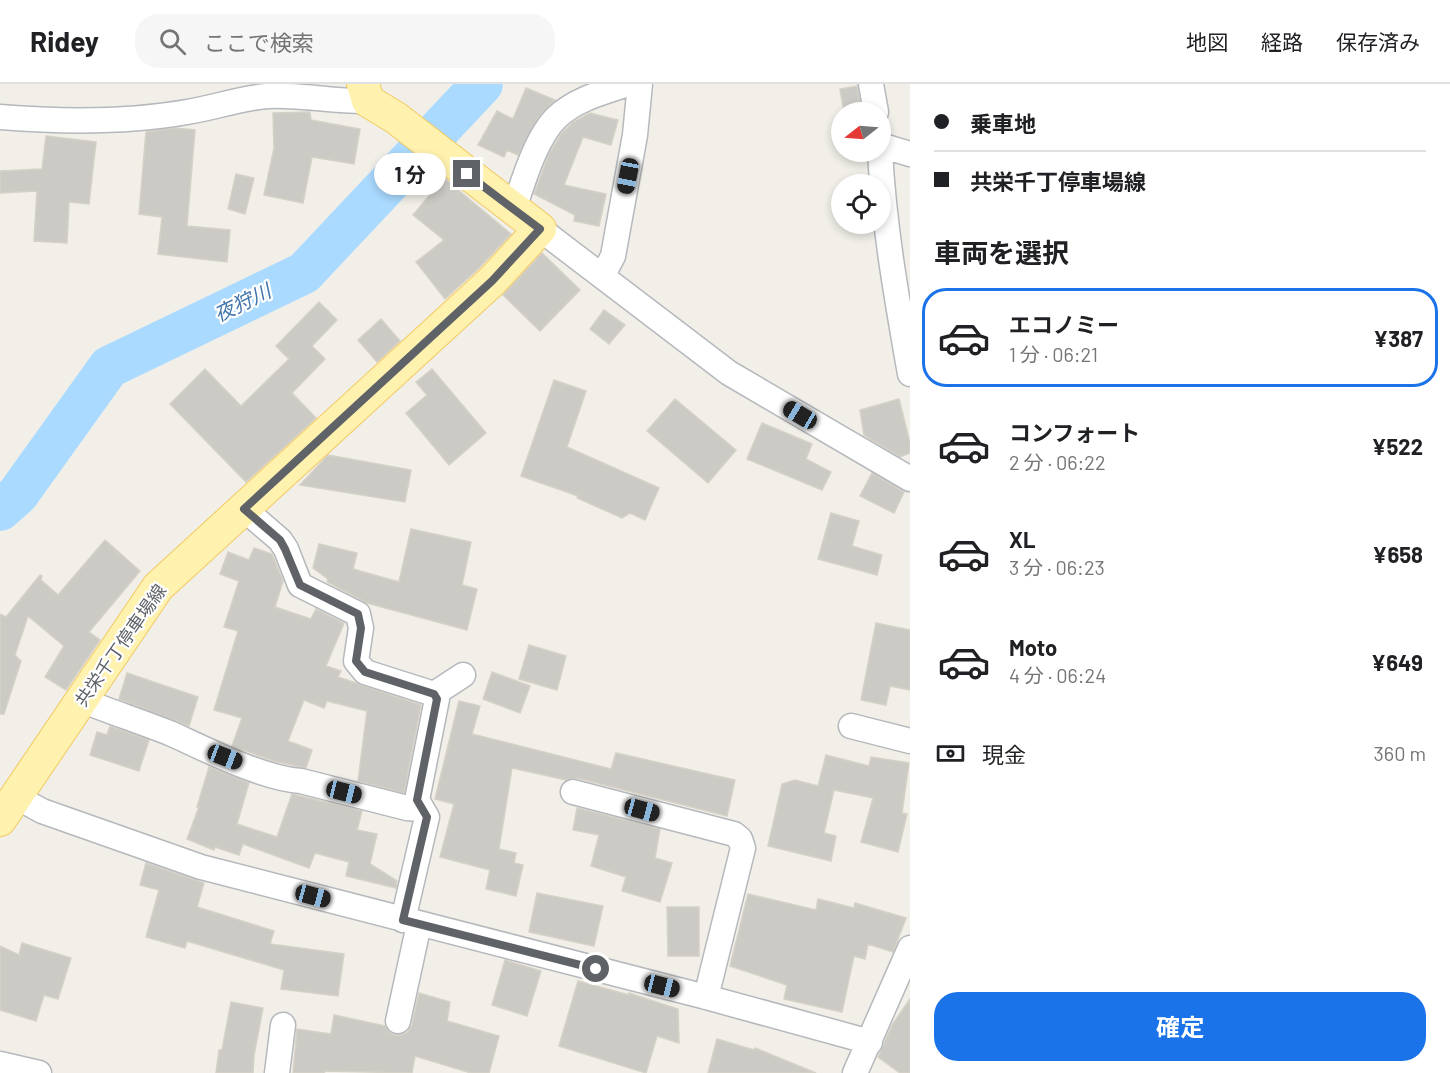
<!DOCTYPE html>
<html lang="ja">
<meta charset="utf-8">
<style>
body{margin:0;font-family:Barlow,"Noto Sans JP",sans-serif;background:#f6f6f6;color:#202124;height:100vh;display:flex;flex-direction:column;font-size:22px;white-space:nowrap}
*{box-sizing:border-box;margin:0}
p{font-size:20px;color:#757577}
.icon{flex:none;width:33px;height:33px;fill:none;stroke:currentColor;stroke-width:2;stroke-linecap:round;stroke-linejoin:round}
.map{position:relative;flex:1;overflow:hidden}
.sheet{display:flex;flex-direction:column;background:#fff;width:540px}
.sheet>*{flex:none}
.top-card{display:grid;align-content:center;height:132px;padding:0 24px;background:#fff}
.needle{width:39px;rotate:253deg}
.buttons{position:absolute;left:831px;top:18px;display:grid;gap:12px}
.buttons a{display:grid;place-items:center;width:60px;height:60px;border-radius:50%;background:#fff;box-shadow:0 3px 9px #0003;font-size:30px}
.end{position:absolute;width:27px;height:27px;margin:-14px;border:8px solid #5f6368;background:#fff;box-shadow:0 0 0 3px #fff}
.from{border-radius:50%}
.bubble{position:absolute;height:42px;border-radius:21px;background:#fff;box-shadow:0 3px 9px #0003;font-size:20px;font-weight:700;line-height:42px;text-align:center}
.car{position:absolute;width:18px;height:36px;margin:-18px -9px;border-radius:8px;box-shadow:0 0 4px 2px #0007;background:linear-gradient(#222 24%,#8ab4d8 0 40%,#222 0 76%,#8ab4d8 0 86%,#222 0)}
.top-card b{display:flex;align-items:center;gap:21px;height:57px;font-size:22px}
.top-card b+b{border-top:2px solid #e0e0e0}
.top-card i{width:15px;height:15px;background:#202124}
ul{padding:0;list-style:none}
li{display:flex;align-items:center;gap:18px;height:99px;margin:0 12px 9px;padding:0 12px;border:3px solid transparent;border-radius:24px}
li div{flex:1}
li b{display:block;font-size:22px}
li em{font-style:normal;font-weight:700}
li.current{border-color:#1a73e8}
li>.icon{width:54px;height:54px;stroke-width:1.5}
h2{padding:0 24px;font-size:27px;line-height:72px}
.pay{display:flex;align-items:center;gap:15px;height:66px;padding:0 24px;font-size:22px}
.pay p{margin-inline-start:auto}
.button{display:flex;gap:12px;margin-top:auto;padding:12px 24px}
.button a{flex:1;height:69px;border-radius:24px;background:#1a73e8;color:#fff;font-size:24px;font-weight:700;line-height:69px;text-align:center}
header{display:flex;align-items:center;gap:36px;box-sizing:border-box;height:84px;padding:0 30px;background:#fff;border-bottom:2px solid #e0e0e0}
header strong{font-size:28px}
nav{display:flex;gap:33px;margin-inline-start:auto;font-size:21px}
.search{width:420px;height:54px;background:#f6f6f6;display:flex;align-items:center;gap:15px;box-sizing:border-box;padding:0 21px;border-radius:24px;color:#757577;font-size:22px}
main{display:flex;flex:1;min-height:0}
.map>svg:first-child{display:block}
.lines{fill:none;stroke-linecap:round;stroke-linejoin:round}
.river{stroke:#aadaff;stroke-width:42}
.building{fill:#cccac5;stroke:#d6d1c6;stroke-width:1.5}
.minor-casing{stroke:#b5b8bc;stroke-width:27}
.major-casing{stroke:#f2c960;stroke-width:34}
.minor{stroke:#fff;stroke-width:24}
.major{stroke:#fff2af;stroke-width:32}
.route{stroke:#5f6368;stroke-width:8}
.labels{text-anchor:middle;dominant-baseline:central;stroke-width:4.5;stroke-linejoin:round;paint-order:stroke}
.street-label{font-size:18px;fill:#5f6368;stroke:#fff}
.water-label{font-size:20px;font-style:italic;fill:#4174aa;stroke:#fff}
</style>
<header>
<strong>Ridey</strong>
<div class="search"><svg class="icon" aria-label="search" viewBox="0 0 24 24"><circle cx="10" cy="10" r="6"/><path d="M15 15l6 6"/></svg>ここで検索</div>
<nav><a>地図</a><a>経路</a><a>保存済み</a></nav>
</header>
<main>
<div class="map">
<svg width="910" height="989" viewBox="0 0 910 989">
<rect width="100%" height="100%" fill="#f1efe8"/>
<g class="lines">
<path class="river" d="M0,426L18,410L109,283L304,189L482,0"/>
</g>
<path class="building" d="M857,2L862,28H844L840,5Z
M526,4L555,16L538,34L518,71L507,66L504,73L478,61L497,27L513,35Z
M310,28L311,36L360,45L354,80L312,73L303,119L264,111L274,64L273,29Z
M590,29L618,36L611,61L583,53L564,101L606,110L599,142L574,137L575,131L534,110L549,70L561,50L573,38Z
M175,44L195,46L187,142L230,146L227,178L158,170L162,133L139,130L146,48Z
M46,52L96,58L89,120L69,118L67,159L34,157L37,107L0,109V87L42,85Z
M236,90L254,94L245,130L228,125Z
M444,94L511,150L479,184L445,215L416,178L444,156L413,131Z
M542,169L580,206L540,247L503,211Z
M319,218L337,236L312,262L325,275L292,309L316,334L246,398L170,320L205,285L241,322L289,275L276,262Z
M604,226L625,241L609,260L590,245Z
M381,235L400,257L377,278L358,256Z
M432,285L486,349L449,381L406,329L427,311L416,298Z
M554,296L586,307L567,363L659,404L645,436L630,429L622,434L577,414L578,412L521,392Z
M675,315L736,366L708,399L647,347Z
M899,315L910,359V369L900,373L864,351L860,326Z
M762,339L812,360L806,375L831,388L822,406L747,375Z
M328,371L411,386L405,418L300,401Z
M872,389L904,408L894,429L860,412Z
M831,429L859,437L852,462L882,471L877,491L818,475Z
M411,445L471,458L462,501L477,505L467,546L367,519L327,498L328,495L313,484L319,460L357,469L353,485L399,498Z
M105,456L140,487L89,548L100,556L66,606L45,593L64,562L28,532L15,571L21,577L4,630H0V530L6,533L40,491L42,492L41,496L58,511Z
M254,464L272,470L283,497L275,523L311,535L316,525L344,539L326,582L341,587L338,593L421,621L404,709L358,697L367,627L327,617L324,624L304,616L288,657L312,666L306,684L274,677L232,662L242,634L214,626L238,547L224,543L239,497L220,490L228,468L249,476Z
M876,539L910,546V606L890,602L886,621L861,616Z
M529,561L566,572L557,606L519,595Z
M492,588L530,602L520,629L483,615Z
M127,589L198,613L189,642L119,615Z
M459,617L480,622L472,650L611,685L616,669L735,696L727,732L577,694L566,696L512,684L499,765L516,769L514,779L523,781L516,812L486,805L490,786L440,773L454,720L435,715Z
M110,642L149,656L139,687L90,671L97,648L107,651Z
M826,671L869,682L871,673L909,679L902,729L907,730L898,768L861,758L873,714L834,706L824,749L836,752L831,777L768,762L782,700L795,696L818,702Z
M209,683L249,699L237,740L277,753L292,710L362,727L357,746L377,750L370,780L397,797L396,804L346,792L349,778L315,769L309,784L243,760L239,771L215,763L214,766L187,755L199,723H197Z
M577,724L660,745L655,774L672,779L660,818L622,807L626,793L591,782L599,751L573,746Z
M146,779L204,799L197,823L274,847L270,860L344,870L338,912L281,905L284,886L187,857L185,864L146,853L159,806L140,801Z
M537,809L603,822L594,862L529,848Z
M748,810L816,826L818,815L854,824L855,819L906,834L893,868L868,860L865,875L854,872L842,928L784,915L787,901L730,882Z
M667,823H699V872H668Z
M22,859L71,874L58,915L44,911L36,937L0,926V862L19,871Z
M505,876L541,887L527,932L492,921Z
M578,897L629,911V909L678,925L679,959L657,952L646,989L559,962Z
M419,909L450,918L447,937L499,952L489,989H471L415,972L412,989L325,987L324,989H293L297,945L331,950L334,931L385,942L389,948L394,951H402L408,948L412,941Z
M910,915V989H900L878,973L892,941Z
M231,918L263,924L254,971L253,989H216L219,966H222Z
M717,955L754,966L755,964L816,989H708Z"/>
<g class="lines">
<g class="minor-casing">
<path id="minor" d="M871,0L876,28
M0,33C62,38 125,39 187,28C213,24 241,14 267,12C301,10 334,18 368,17
M880,61L910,70
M880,68C884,143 897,216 910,290
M514,125C523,98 536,53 557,33C576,15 604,8 628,0
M540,145L729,289L910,395
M603,191L613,172L635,51L640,0
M244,425L280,456L286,465L300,501L358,530L361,544L356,577L365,588L434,610L437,615L417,716L427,733L403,836
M434,610L463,591
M81,616C111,628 142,638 172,650C209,667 262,694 301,697L407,724L421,725
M851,642L910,657
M573,708L734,750L740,755L743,764L706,913
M15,712L42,727L201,783L706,913L870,958
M398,937L419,840
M0,980L39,989
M277,989L283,941
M855,989L910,864"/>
</g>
<g class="major-casing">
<path id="major" d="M0,736L158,503L492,197L540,145L396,34L368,17L363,0"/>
</g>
<use href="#minor" class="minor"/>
<use href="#major" class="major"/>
</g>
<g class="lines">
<path class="route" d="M467,90L540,145L492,197L244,425L280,456L285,465L300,501L358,530L361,544L356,577L365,588L434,610L437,615L417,716L427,733L403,836L596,885"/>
</g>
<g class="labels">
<g class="street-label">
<text transform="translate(120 561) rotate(-55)">共栄千丁停車場線</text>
</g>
<g class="water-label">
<text transform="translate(242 218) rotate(-26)">夜狩川</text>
</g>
</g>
</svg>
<div class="buttons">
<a><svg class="needle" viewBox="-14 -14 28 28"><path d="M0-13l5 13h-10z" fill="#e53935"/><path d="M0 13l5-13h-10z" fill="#757577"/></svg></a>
<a><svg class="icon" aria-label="locate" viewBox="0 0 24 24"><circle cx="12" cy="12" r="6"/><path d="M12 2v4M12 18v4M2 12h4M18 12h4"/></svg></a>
</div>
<i class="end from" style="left:596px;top:885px"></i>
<i class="end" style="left:467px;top:90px"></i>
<div class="bubble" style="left:374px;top:69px;width:72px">1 分</div>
<i class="car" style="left:628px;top:92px;rotate:191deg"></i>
<i class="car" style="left:800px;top:331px;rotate:301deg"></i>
<i class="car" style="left:225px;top:673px;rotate:111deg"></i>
<i class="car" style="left:344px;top:708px;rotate:104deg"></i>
<i class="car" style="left:642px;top:726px;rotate:105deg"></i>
<i class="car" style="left:313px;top:812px;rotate:105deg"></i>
<i class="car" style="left:662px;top:902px;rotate:104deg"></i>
</div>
<section class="sheet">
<div class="top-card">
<b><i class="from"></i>乗車地</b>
<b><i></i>共栄千丁停車場線</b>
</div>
<h2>車両を選択</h2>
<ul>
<li class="current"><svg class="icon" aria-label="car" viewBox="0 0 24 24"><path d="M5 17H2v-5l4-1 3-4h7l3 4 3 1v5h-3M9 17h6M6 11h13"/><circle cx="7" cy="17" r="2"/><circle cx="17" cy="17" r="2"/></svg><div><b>エコノミー</b><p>1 分 · 06:21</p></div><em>¥387</em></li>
<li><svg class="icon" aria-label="car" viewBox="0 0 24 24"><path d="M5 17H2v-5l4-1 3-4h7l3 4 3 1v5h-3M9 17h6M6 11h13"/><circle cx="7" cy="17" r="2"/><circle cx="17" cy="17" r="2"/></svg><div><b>コンフォート</b><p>2 分 · 06:22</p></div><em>¥522</em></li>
<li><svg class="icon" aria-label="car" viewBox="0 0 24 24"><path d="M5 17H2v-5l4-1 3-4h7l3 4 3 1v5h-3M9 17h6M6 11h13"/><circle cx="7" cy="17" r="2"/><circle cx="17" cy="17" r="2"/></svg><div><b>XL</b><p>3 分 · 06:23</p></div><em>¥658</em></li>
<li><svg class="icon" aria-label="car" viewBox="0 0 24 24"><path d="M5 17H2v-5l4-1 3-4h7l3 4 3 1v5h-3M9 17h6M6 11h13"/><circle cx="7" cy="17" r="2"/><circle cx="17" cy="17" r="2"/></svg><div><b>Moto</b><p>4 分 · 06:24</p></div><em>¥649</em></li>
</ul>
<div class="pay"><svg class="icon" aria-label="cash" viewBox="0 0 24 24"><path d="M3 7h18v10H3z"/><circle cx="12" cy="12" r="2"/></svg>現金<p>360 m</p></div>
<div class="button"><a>確定</a></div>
</section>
</main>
